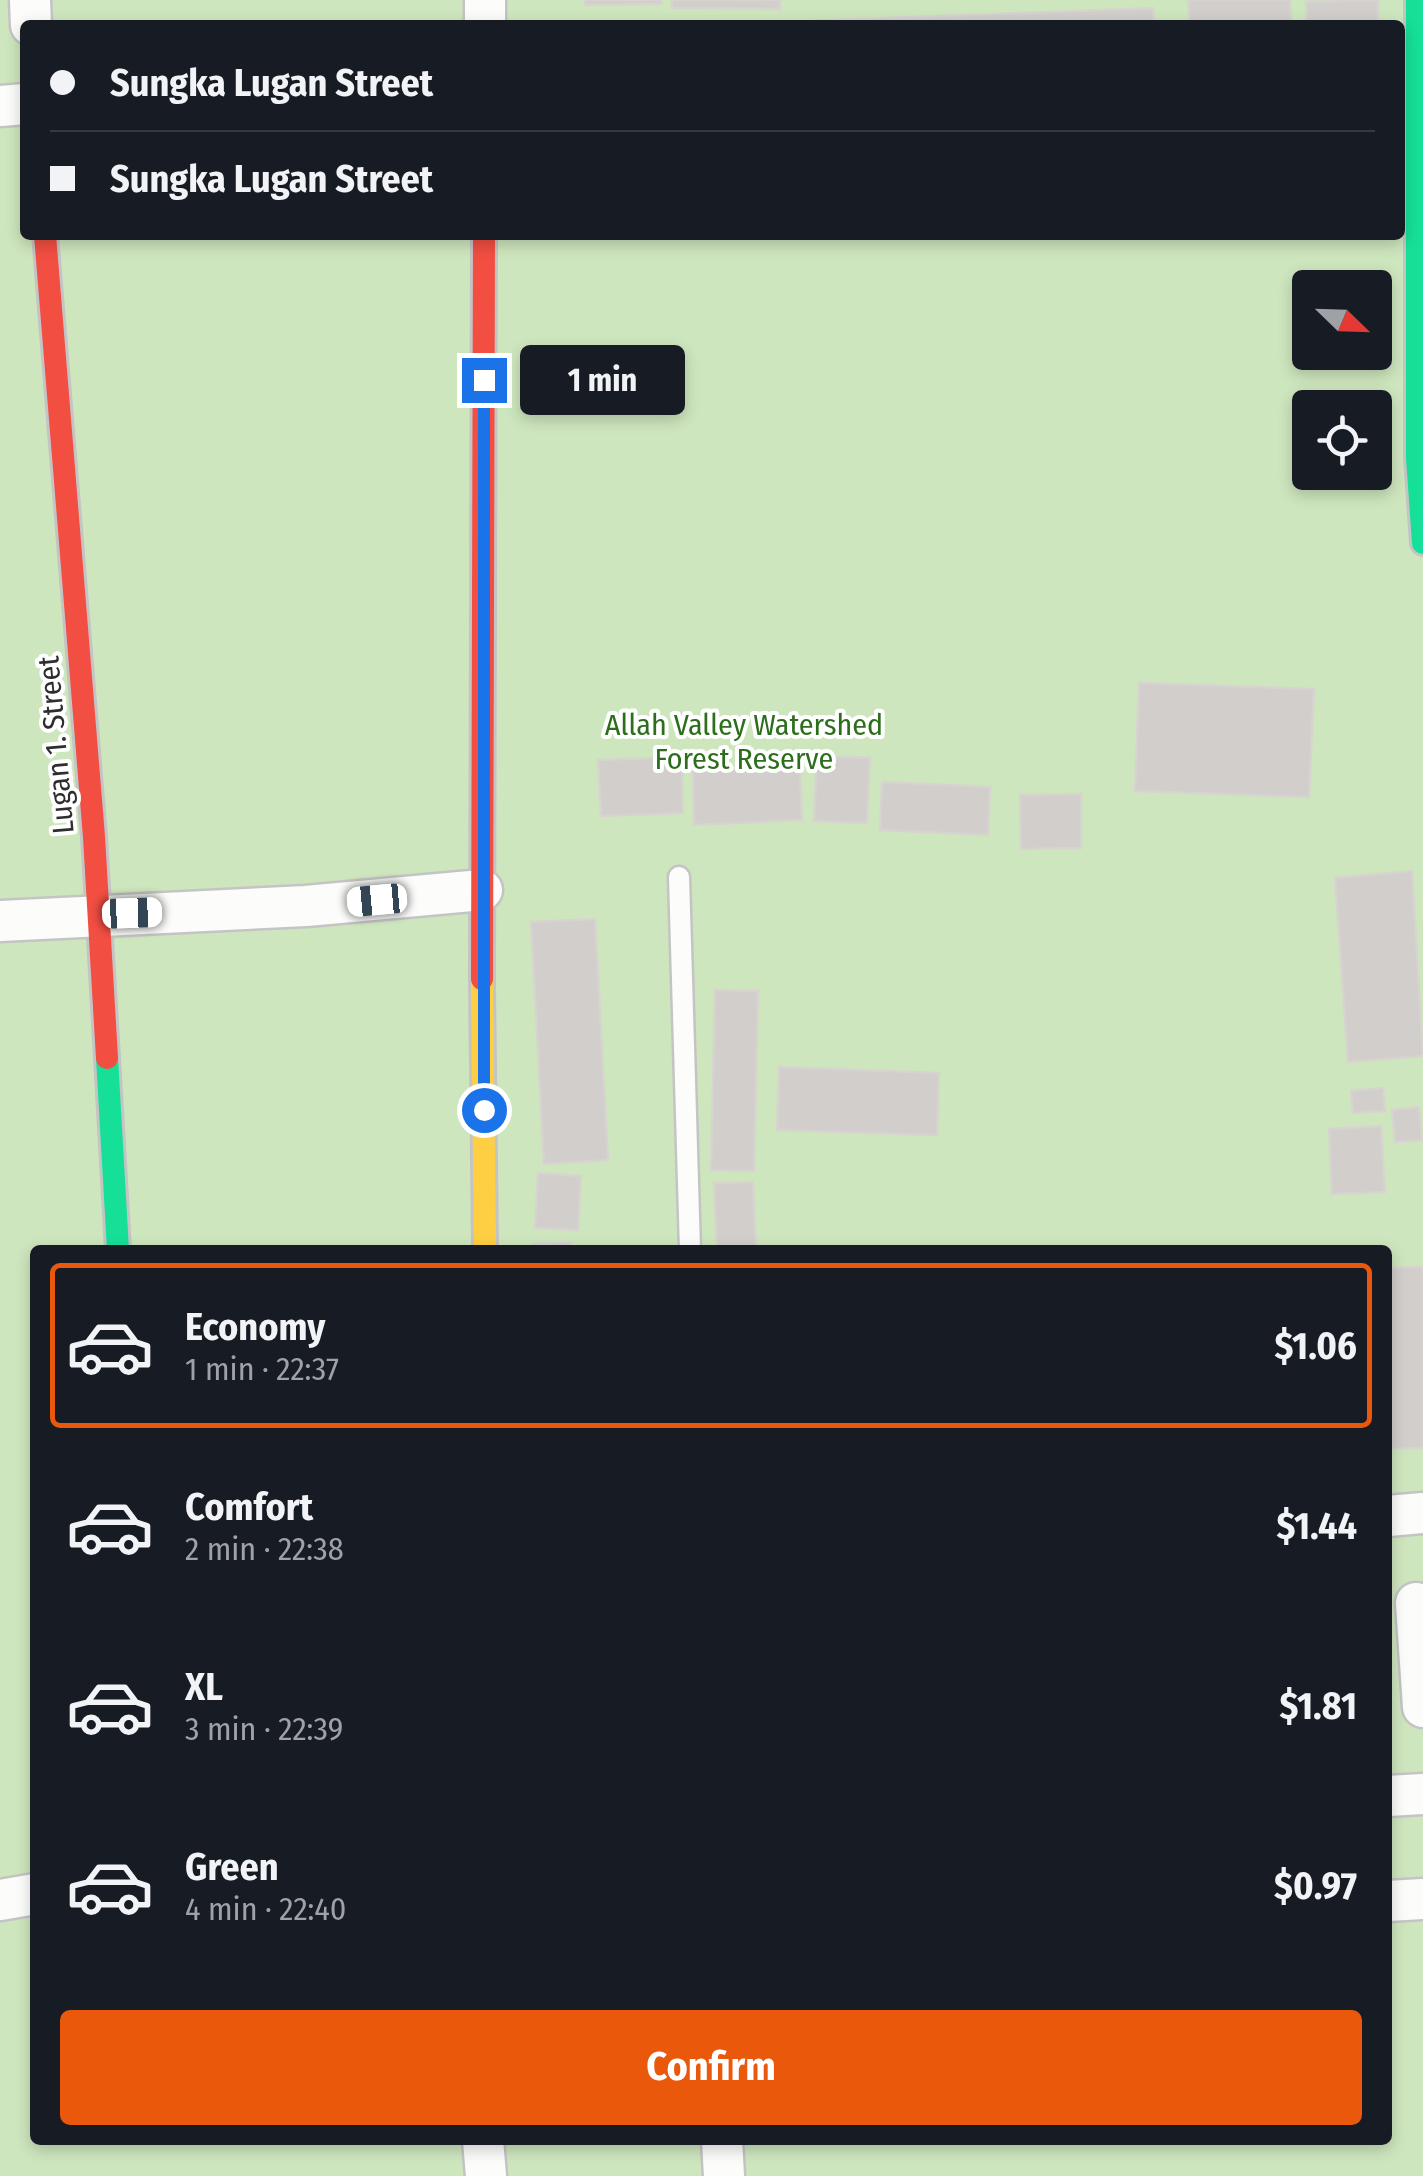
<!DOCTYPE html>
<meta charset="utf-8">
<style>
body{margin:0;font-family:"Fira Sans Condensed",sans-serif;background:#242831;color:#f1f3f6;height:100vh;display:flex;flex-direction:column;font-size:38px;white-space:nowrap}
*{box-sizing:border-box;margin:0}
p{font-size:32px;color:#9ea1a6}
.icon{flex:none;width:55px;height:55px;fill:none;stroke:currentColor;stroke-width:2;stroke-linecap:round;stroke-linejoin:round}
.map{position:relative;flex:1;overflow:hidden}
.panel{position:absolute;left:30px;top:1245px;width:1362px;height:900px;display:flex;flex-direction:column;background:#171b24;border-radius:10px;box-shadow:0 5px 15px #0003}
.panel>*{flex:none}
.banner{position:absolute;left:20px;top:20px;width:1385px;height:220px;border-radius:10px;box-shadow:0 5px 15px #0003;display:grid;align-content:center;height:220px;padding:0 30px;background:#171b24}
.needle{width:65px;rotate:113deg}
.buttons{position:absolute;left:1292px;top:270px;display:grid;gap:20px}
.buttons a{display:grid;place-items:center;width:100px;height:100px;border-radius:10px;background:#171b24;box-shadow:0 5px 15px #0003;font-size:50px}
.end{position:absolute;width:45px;height:45px;margin:-22px;border:12px solid #1a73e8;background:#fff;box-shadow:0 0 0 5px #fff}
.from{border-radius:50%}
.bubble{position:absolute;height:70px;border-radius:10px;background:#171b24;box-shadow:0 5px 15px #0003;font-size:32px;font-weight:700;line-height:70px;text-align:center}
.car{position:absolute;width:30px;height:60px;margin:-30px -15px;border-radius:12px;box-shadow:0 0 8px 2px #0007;background:linear-gradient(#fff 24%,#345 0 40%,#fff 0 76%,#345 0 86%,#fff 0)}
.banner b{display:flex;align-items:center;gap:35px;height:95px;font-size:38px}
.banner b+b{border-top:2px solid #363941}
.banner i{width:25px;height:25px;background:#f1f3f6}
ul{padding:18px 0 0;list-style:none}
li{display:flex;align-items:center;gap:30px;height:165px;margin:0 20px 15px;padding:0 10px;border:5px solid transparent;border-radius:10px}
li div{flex:1}
li b{display:block;font-size:38px}
li em{font-style:normal;font-weight:700}
li.on{border-color:#ea580c}
li>.icon{width:90px;height:90px;stroke-width:1.5}
.action{display:flex;gap:20px;margin-top:auto;padding:20px 30px}
.action a{flex:1;height:115px;border-radius:10px;background:#ea580c;color:#fff;font-size:40px;font-weight:700;line-height:115px;text-align:center}
.map>svg:first-child{display:block}
.green{fill:#cee6be;fill-rule:evenodd}
.building{fill:#d1cecb;stroke:#d7d4d0;stroke-width:2.5}
.lines{fill:none;stroke-linecap:round;stroke-linejoin:round}
.lane-casing{stroke:#c5c4c5;stroke-width:25}
.street-casing{stroke:#c5c4c5;stroke-width:45}
.fast-casing{stroke:#c5c4c5;stroke-width:28}
.slow-casing{stroke:#c5c4c5;stroke-width:28}
.jam-casing{stroke:#c5c4c5;stroke-width:28}
.lane{stroke:#fcfcfb;stroke-width:20}
.street{stroke:#fcfcfb;stroke-width:40}
.fast{stroke:#16e098;stroke-width:22}
.slow{stroke:#ffcf43;stroke-width:22}
.jam{stroke:#f24e42;stroke-width:22}
.route{stroke:#1a73e8;stroke-width:12}
.labels{text-anchor:middle;dominant-baseline:central;stroke-width:8;stroke-linejoin:round;paint-order:stroke}
.park-label{font-size:30px;fill:#2c6e1b;stroke:#fff}
.street-label{font-size:30px;fill:#2e2e2e;stroke:#fff}
</style>
<div class="map">
<svg width="1423" height="2176" viewBox="0 0 1423 2176">
<rect width="100%" height="100%" fill="#ece8e4"/>
<path class="green" d="M0,0H1423V2176H0ZM25,25H1400V235H25ZM1310,288H1375V352H1310ZM1310,408H1375V472H1310ZM35,1250H1388V2140H35Z"/>
<path class="building" d="M585,0H661V4L585,5Z
M672,0H780V9L672,8Z
M1188,0H1290L1292,25H1190Z
M1378,0V25H1307L1306,2Z
M1153,8L1154,25H700Z
M1139,683L1314,689L1309,797L1135,791Z
M817,756L870,758L867,823L814,821Z
M682,757L683,813L601,816L598,760Z
M800,767L802,820L694,825L693,770Z
M882,782L990,787L988,835L880,830Z
M1081,794V848L1021,849L1020,795Z
M1412,871L1423,1056L1348,1062L1335,878Z
M595,919L608,1160L544,1164L531,922Z
M715,990L758,991L754,1171L711,1170Z
M779,1067L939,1073L937,1135L777,1130Z
M1383,1088L1385,1111L1353,1113L1351,1091Z
M1419,1107L1422,1140L1395,1142L1392,1110Z
M1381,1126L1385,1192L1332,1194L1329,1129Z
M538,1173L581,1176L578,1230L535,1228Z
M753,1182L756,1250H717L714,1183Z
M571,1243V1250H533L532,1244Z
M1423,1267V1448L1388,1449V1268Z"/>
<g class="lines">
<g class="lane-casing">
<path id="lane" d="M679,877L690,1250"/>
</g>
<g class="street-casing">
<path id="street" d="M30,0L31,25
M485,25V0
M0,106L25,104
M0,921L306,906L482,890
M1388,1516L1423,1513
M1416,1603L1423,1707
M1388,1796L1423,1794
M0,1900L35,1894
M1388,1901L1423,1899
M483,2140L486,2176
M722,2140L724,2176"/>
</g>
<g class="fast-casing">
<path id="fast" d="M1417,0V458L1423,543
M107,1058L118,1250"/>
</g>
<g class="slow-casing">
<path id="slow" d="M482,979L485,1250"/>
</g>
<g class="jam-casing">
<path id="jam" d="M45,235L94,837L107,1058
M482,979L484,235"/>
</g>
<use href="#lane" class="lane"/>
<use href="#street" class="street"/>
<use href="#fast" class="fast"/>
<use href="#slow" class="slow"/>
<use href="#jam" class="jam"/>
</g>
<g class="lines">
<path class="route" d="M484,1110V380"/>
</g>
<g class="labels">
<g class="park-label">
<text x="744" y="725">Allah Valley Watershed<tspan x="744" dy="34">Forest Reserve</tspan></text>
</g>
<g class="street-label">
<text transform="translate(56 745) rotate(-95)">Lugan 1. Street</text>
</g>
</g>
</svg>
<div class="buttons">
<a><svg class="needle" viewBox="-14 -14 28 28"><path d="M0-13l5 13h-10z" fill="#e53935"/><path d="M0 13l5-13h-10z" fill="#9ea1a6"/></svg></a>
<a><svg class="icon" aria-label="locate" viewBox="0 0 24 24"><circle cx="12" cy="12" r="6"/><path d="M12 2v4M12 18v4M2 12h4M18 12h4"/></svg></a>
</div>
<i class="end from" style="left:484px;top:1110px"></i>
<i class="end" style="left:484px;top:380px"></i>
<div class="bubble" style="left:520px;top:345px;width:165px">1 min</div>
<i class="car" style="left:377px;top:900px;rotate:265deg"></i>
<i class="car" style="left:132px;top:913px;rotate:88deg"></i>
<div class="banner">
<b><i class="from"></i>Sungka Lugan Street</b>
<b><i></i>Sungka Lugan Street</b>
</div>
<section class="panel">
<ul>
<li class="on"><svg class="icon" aria-label="car" viewBox="0 0 24 24"><path d="M5 17H2v-5l4-1 3-4h7l3 4 3 1v5h-3M9 17h6M6 11h13"/><circle cx="7" cy="17" r="2"/><circle cx="17" cy="17" r="2"/></svg><div><b>Economy</b><p>1 min · 22:37</p></div><em>$1.06</em></li>
<li><svg class="icon" aria-label="car" viewBox="0 0 24 24"><path d="M5 17H2v-5l4-1 3-4h7l3 4 3 1v5h-3M9 17h6M6 11h13"/><circle cx="7" cy="17" r="2"/><circle cx="17" cy="17" r="2"/></svg><div><b>Comfort</b><p>2 min · 22:38</p></div><em>$1.44</em></li>
<li><svg class="icon" aria-label="car" viewBox="0 0 24 24"><path d="M5 17H2v-5l4-1 3-4h7l3 4 3 1v5h-3M9 17h6M6 11h13"/><circle cx="7" cy="17" r="2"/><circle cx="17" cy="17" r="2"/></svg><div><b>XL</b><p>3 min · 22:39</p></div><em>$1.81</em></li>
<li><svg class="icon" aria-label="car" viewBox="0 0 24 24"><path d="M5 17H2v-5l4-1 3-4h7l3 4 3 1v5h-3M9 17h6M6 11h13"/><circle cx="7" cy="17" r="2"/><circle cx="17" cy="17" r="2"/></svg><div><b>Green</b><p>4 min · 22:40</p></div><em>$0.97</em></li>
</ul>
<div class="action"><a>Confirm</a></div>
</section>
</div>
